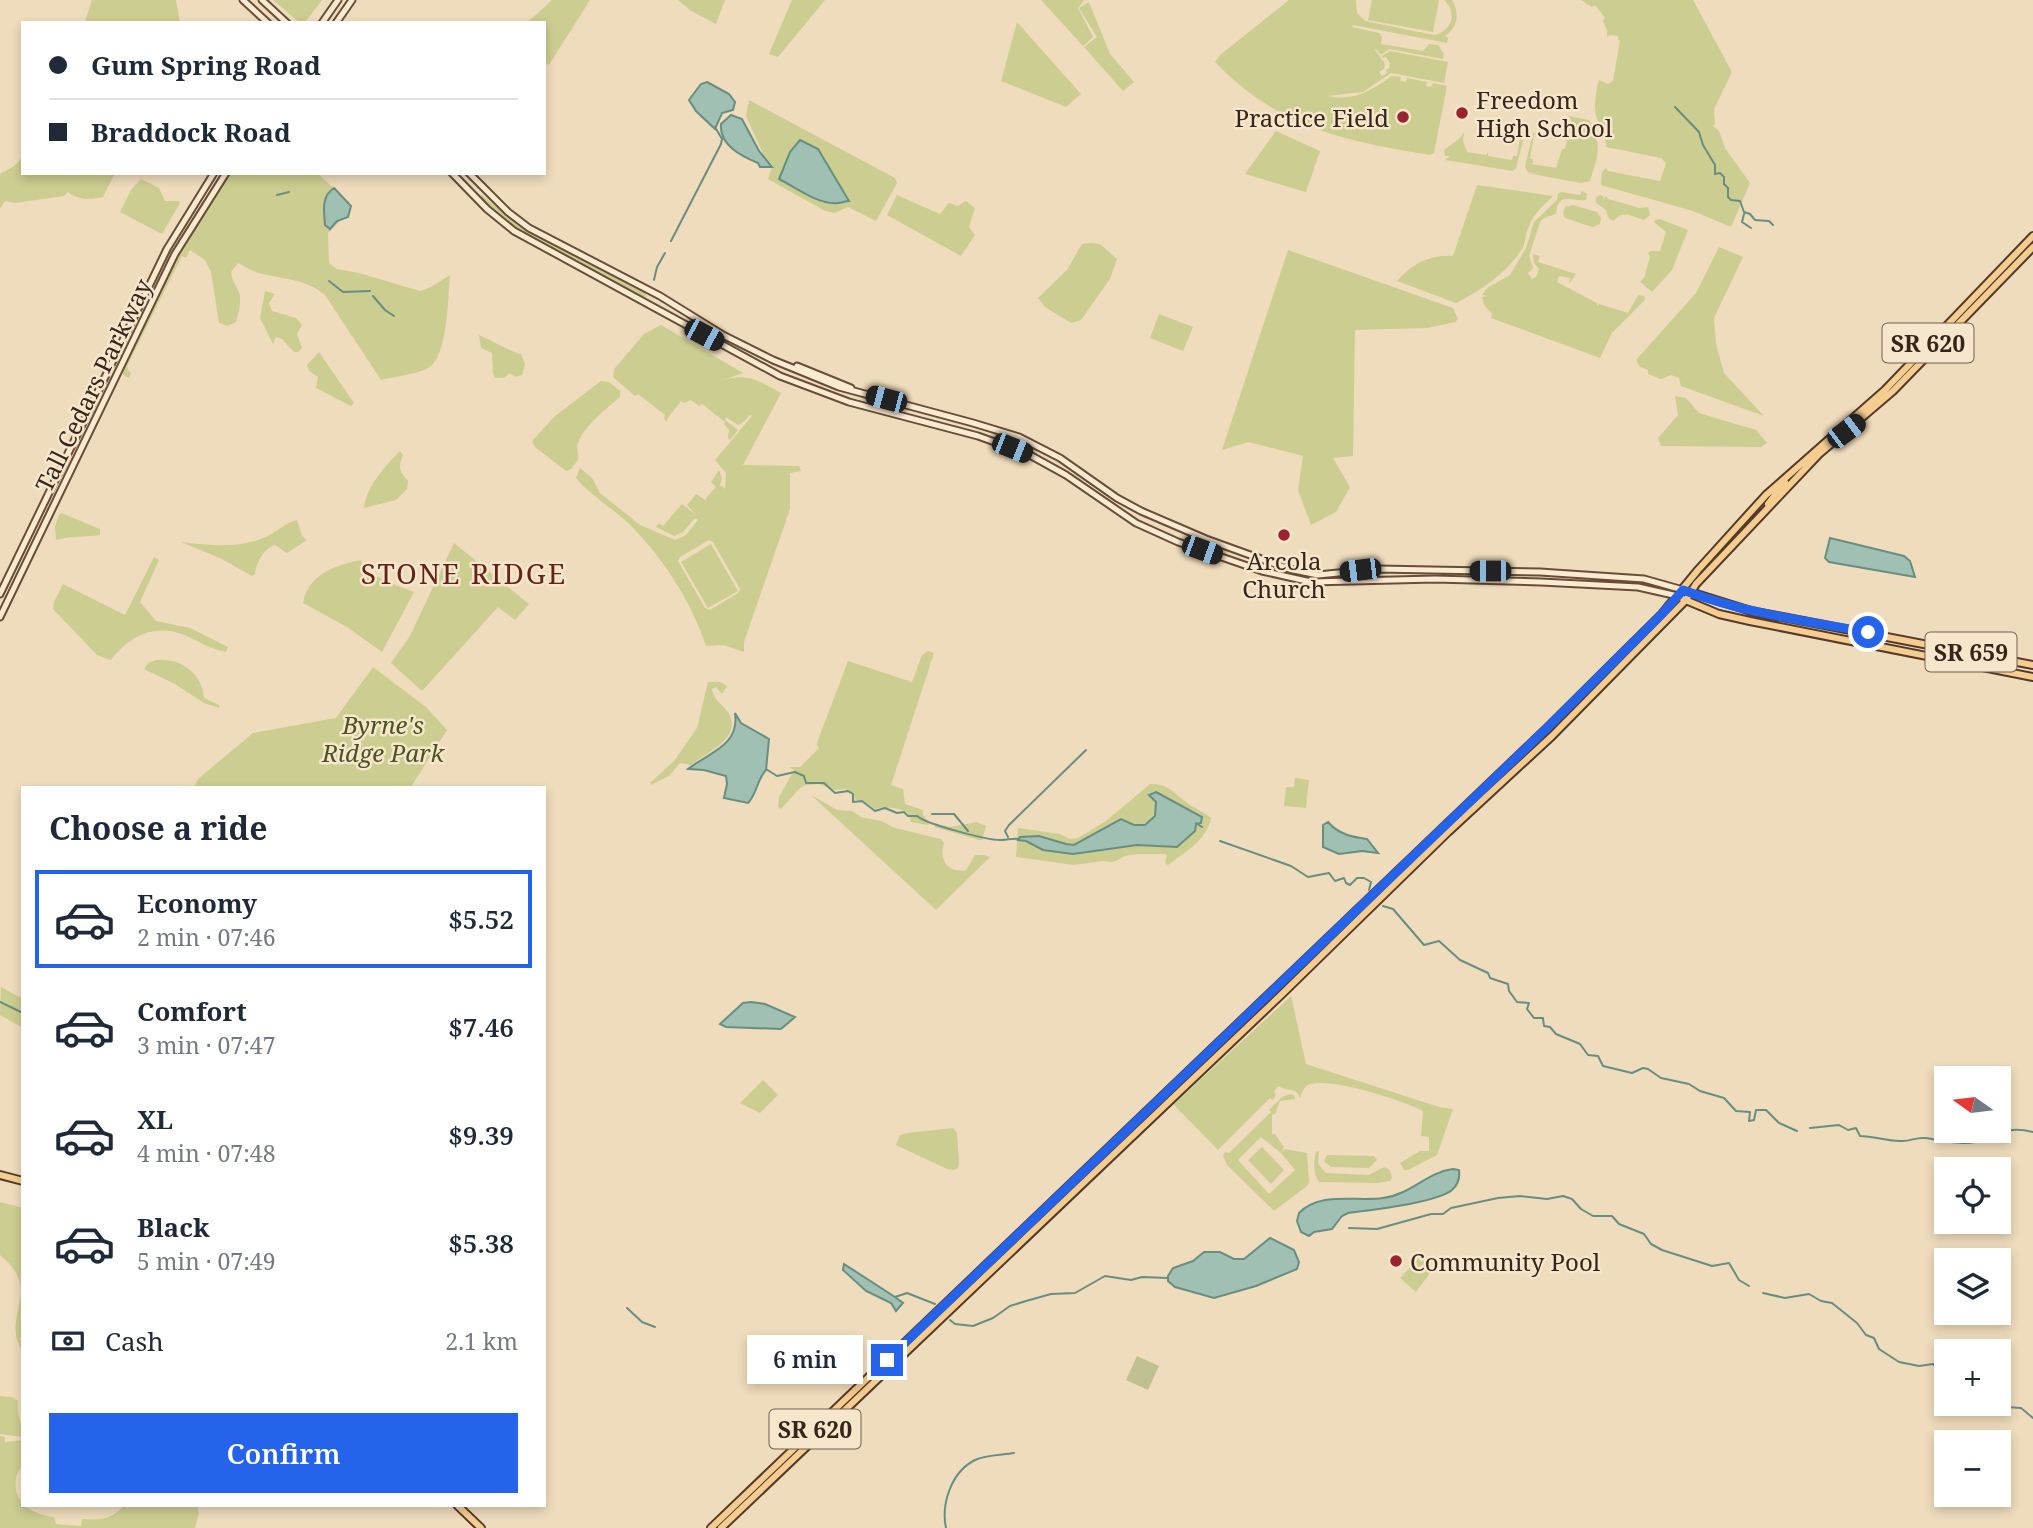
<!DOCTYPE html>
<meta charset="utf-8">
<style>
body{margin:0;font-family:"Noto Serif",serif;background:#f6f6f7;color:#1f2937;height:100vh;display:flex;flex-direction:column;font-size:26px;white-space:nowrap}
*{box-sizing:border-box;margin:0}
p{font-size:23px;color:#747a83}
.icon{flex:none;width:38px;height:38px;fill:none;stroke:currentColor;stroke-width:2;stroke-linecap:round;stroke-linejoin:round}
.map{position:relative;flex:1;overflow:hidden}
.drawer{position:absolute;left:21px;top:786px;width:525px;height:721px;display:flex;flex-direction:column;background:#fff;border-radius:0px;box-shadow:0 4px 10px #0003}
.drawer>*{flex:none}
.guide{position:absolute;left:21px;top:21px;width:525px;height:154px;border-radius:0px;box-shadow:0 4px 10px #0003;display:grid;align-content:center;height:154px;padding:0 28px;background:#fff}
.needle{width:46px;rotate:284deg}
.tools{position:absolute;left:1934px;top:1066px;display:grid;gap:14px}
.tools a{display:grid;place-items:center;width:77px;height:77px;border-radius:0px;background:#fff;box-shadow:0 4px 10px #0003;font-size:35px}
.end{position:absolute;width:32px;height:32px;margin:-16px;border:9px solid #2563eb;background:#fff;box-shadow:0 0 0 4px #fff}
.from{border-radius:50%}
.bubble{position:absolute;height:49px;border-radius:0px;background:#fff;box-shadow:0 4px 10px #0003;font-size:23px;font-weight:600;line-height:49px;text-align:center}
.car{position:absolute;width:21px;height:42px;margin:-21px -10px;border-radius:9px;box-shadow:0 0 5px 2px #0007;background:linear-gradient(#222 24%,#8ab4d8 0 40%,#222 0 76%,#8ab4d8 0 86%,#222 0)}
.guide b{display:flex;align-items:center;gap:24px;height:66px;font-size:26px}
.guide b+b{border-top:2px solid #e0e1e3}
.guide i{width:18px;height:18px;background:#1f2937}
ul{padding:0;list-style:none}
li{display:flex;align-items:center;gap:21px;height:98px;margin:0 14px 10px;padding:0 14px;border:4px solid transparent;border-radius:0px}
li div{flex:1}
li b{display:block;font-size:26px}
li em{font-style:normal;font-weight:600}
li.current{border-color:#2563eb}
li>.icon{width:63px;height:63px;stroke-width:1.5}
h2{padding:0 28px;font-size:32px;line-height:84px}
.pay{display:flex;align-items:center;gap:18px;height:77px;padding:0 28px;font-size:26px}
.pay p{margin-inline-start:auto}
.cta{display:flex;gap:14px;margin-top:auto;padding:14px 28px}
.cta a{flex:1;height:80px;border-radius:0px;background:#2563eb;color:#fff;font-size:28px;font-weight:600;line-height:80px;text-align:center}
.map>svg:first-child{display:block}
.green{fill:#cccd90;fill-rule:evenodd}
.cemetery{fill:#c0c190}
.water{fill:#a0c0b4;stroke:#688e81;stroke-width:2}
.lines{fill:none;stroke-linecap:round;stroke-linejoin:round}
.stream{stroke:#688e81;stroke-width:2}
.secondary-casing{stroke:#694d39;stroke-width:9}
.primary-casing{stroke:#543a2a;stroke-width:10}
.secondary{stroke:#faead0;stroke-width:5}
.primary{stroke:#f5cd91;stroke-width:6}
.route{stroke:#2563eb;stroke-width:9}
.poi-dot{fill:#99232e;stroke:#f6e6cc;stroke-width:2.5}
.labels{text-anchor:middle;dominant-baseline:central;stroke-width:5;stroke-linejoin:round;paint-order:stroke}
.shield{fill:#f6e6cc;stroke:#705f50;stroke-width:2}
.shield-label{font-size:23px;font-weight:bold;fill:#36251b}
.poi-label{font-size:24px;fill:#36251b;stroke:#f6e6cc;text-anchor:start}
.street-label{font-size:24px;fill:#36251b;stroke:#f6e6cc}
.park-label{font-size:24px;font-style:italic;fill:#4b5320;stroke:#f6e6cc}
.quarter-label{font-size:28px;letter-spacing:2px;fill:#642218;stroke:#f6e6cc}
</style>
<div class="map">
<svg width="2033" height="1528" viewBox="0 0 2033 1528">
<rect width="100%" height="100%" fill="#efdcbc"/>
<path class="green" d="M92,0H176L180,23L85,22Z
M273,0H322L306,21L300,23Z
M552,0H590L549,65L544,62V23H527Z
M678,0H725L716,24L691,11Z
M792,0H825L778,57L769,54Z
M1041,0H1084L1078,8L1093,37L1083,46Z
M1289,0H1356L1357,13L1365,21L1434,35C1452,31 1458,13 1444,0H1452C1460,14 1458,27 1445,36L1448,38L1447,43L1353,25L1352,27L1379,33L1382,37L1381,44L1423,51L1429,44L1438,45L1444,54L1443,59L1389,49L1381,55L1376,49L1375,50L1385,64L1384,69L1379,72L1382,76L1387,73L1386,70L1389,68L1390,63L1386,57L1383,58L1382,56L1390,51L1448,62L1444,83L1391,73L1363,92L1328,96C1354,102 1372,90 1392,76L1401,77L1400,81L1406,82L1407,78L1427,82L1426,86L1431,87L1433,83L1447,86L1434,153L1430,155C1344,141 1279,128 1215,62L1220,55Z
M1372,0H1439L1433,32L1368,20Z
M1581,0H1693L1732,72L1714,109L1715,125L1713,126L1719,131L1725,148L1750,183L1731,227L1693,211L1601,185L1602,172L1606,168L1608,171L1660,181L1666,163L1661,158L1606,147C1606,137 1600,129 1597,119C1593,107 1596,91 1599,80L1608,84L1613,81L1620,40H1618V36L1610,35L1607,37V30L1603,21L1605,18L1595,5L1592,7Z
M1089,2L1110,54L1134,82L1123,91L1084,47L1097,37L1079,8Z
M1017,22L1081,94L1066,107L1001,81Z
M749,100L895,178L897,183L876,221L848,207L835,213L825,211L768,179L773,165L764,156L746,116Z
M1568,116L1589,120C1603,146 1598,155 1590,181L1581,183L1526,173L1541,174L1528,172L1525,167L1533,133L1538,134L1534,135L1530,158L1533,160L1532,164L1556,168L1562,149H1565L1567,141L1564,139L1565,132H1568L1571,119Z
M1518,130L1525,133L1516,168L1513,171L1445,160L1450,156H1445L1444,150L1460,138L1464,132L1463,141L1467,152L1486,155L1488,152V156L1512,160L1513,156H1517L1521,132Z
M1276,131L1320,151L1306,192L1245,174Z
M23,154V173H114V175L103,197C90,200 78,200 68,192L64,196L15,203L5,201L0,209V174C9,169 20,164 23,154Z
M230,173H317L349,202L347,214L328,233L329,263L337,269L359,273L420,291L431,287L450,275C448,296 448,358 428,368C415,375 396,376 381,380L325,295C306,279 283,279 259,273C252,271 245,267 238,263L231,272C232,280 234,282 237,288C243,298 239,312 236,322L227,326L219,323L211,272L205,260L190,250L186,258L182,256L127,366L128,370L131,373L129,378L123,375L122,370C155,302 186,235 230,173Z
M141,179L159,188L165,201H179L180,203L162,234L120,212L131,190Z
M1477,185L1553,196C1544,205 1534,213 1529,226C1526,232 1526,240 1523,247C1509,272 1480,291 1456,303L1397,281C1412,264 1430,254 1453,256Z
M1582,191L1587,194L1586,200C1571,202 1558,191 1556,214L1544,218L1540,222L1529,256L1533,268L1528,273L1532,279L1536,277L1539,269L1534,263L1533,254L1540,256L1538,262L1576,274L1569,284L1570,278L1559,276L1557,282L1597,303V306L1599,304L1628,313L1638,295L1644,296L1645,300L1612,333L1600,358L1491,318L1492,314L1484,305L1482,297L1487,296L1482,295L1487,288L1510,275L1526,248L1534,222L1557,200L1558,194L1561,192L1580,195Z
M481,194L515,223L641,288L647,297C632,295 614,280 599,273C577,262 480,218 481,194Z
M897,195L940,214L949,203L958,206L966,201L975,208L969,227L975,235L961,256L887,215Z
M1600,195L1604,197L1603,201L1606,196L1608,199L1640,208L1648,207L1650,215L1644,220C1633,217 1622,209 1614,221L1609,219L1606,210L1596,203V197Z
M1573,205L1597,212L1601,218L1600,224L1592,227L1565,218L1563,213L1565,207Z
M1660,219L1688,230L1672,270L1652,292L1640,282L1644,278L1650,257L1648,253L1651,251H1660L1666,232L1654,222L1655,220Z
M1091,243L1100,244L1117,259L1110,279L1081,320L1071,323L1045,307L1038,298L1067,270L1082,244Z
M1719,247L1743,257L1714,318L1716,344L1724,373L1764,416L1681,386L1679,378L1671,375L1661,379L1648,374V370L1640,367L1636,360L1696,293Z
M1288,250L1453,308L1458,319L1455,322L1427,328L1355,330L1353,456L1333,458L1350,487L1336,512L1311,525L1298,490L1303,456L1248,442L1222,450Z
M265,291L275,294L269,303L272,311L296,318L302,325L297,334L302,348L298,352H294L282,339L276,337L273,344L260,318Z
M1159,314L1193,327L1183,351L1150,338Z
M661,325L743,373L720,381C746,372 758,380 781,393L743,465L799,466L801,471L790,473V509L744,642V652L723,645L706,646C691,600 660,553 625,520C609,506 589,494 576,478L580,468L592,478L600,493L640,525L675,540L686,535L698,520L695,518L683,532L674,536L656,527L659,523L663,526L682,504L696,515L687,505L696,494L707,501L706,498L716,487L711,482L719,470L722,478L720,485L725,489L726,473L715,460L752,416L750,415L741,424L738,425L726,417L725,420L738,430L730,440L728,438L729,430L724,424L725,422L702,404L699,406L691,400L684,403L681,401L667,419L668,422L664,419L665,415L638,394L635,396L613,377L615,368L644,334ZM709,540L713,542L740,589L738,593L710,610L705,608L678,561L680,557Z
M479,335C491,340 511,352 521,354L525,364L522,375L515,377L510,373L504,378H495L493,374L492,353L481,348Z
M319,352L354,403L351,406L316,388L318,377L309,371L307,365Z
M601,381L609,382L620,391V397C608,407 583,427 578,443C576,448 579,454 578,460L571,469L566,471L535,447L532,441L555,416Z
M1675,396L1686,398L1699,413L1756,430L1767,443L1761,447L1661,446L1658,438L1678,415Z
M400,451L403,455C398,467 399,471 408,481L407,489L396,500L364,508C366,487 385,466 400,451Z
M61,513L100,529V535C85,537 69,536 56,540L55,526L59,515Z
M297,520L302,536L307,540L287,553L275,545C264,548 256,563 255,574L252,576L220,558L181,542C209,545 236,549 263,538C275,534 284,523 297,520Z
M454,543L529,604L515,620L498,607L422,691L391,663L410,636Z
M711,544L738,591L708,608L681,562Z
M154,557L159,560L140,602L156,621L190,628L228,647L226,652C211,649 198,641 184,635C155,623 129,636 111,660L97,655L53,609L54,602L63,584L125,615Z
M361,560L363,568L385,581L414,592L382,652L347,627L303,603C308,574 336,565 361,560Z
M928,651L934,653L891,785L903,789L905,804L923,810V815L929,822L928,825L911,822L909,814C901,807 885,807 875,809L862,800H855L854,794L846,789L834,790L819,784L806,785L799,789L781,809L778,807L779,797L794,770L789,767H800L819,748L817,745L818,740L848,661L912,682L922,655Z
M156,660C181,658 202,673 204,698L219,705V708L204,703L175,684L144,669L148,663Z
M373,667L426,707L447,730L411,787H194L198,779L253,733L336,718Z
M708,682H720L727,686L722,694L716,687L712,689C714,700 720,702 727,711C746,737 705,753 691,765L680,763L669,776L651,785L650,783L674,761L697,728Z
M1295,778L1309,780L1306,808L1284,806L1286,787H1294Z
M1150,784C1167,783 1174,793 1186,802C1194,808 1204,812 1211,818C1207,840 1184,853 1168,865L1165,863L1167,855L1164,854H1138L1125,856L1114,862L1103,861L1074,865L1016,857L1018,828L1060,834L1070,839L1078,838L1106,821Z
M811,795L837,810L852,811L861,817L881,821L895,828L941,839L944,843C939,860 947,873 966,870L975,855H984L990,857L936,910Z
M977,822L986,826L982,840H979L934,827L936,824L950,827Z
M1,987L23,999V1028L0,1015Z
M1291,996L1306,1064L1439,1107L1453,1109L1437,1155L1408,1170H1404L1400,1163L1420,1151H1429V1137L1421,1136L1423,1111C1404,1101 1328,1076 1308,1085C1303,1088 1301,1095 1300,1099C1297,1085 1287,1093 1279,1086L1274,1091L1276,1096L1273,1100L1270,1098L1218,1150L1177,1108L1174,1104Z
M763,1080L778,1095L760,1113L740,1103Z
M1290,1094L1294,1095L1295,1099L1280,1101L1275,1114L1272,1115V1134H1275L1284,1147L1281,1153L1285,1149L1307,1153L1309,1182L1307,1186L1274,1211L1227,1165L1223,1156L1225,1152L1229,1153L1271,1112L1269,1110L1282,1097ZM1261,1137L1281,1153L1295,1170L1269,1194L1238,1160Z
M953,1128L957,1133L959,1163L958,1168L954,1170L947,1169L896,1145L900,1135L906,1133Z
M1262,1147L1284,1170L1271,1184L1248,1160Z
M1319,1151L1318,1164L1326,1173L1369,1175L1384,1167L1390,1170L1392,1178L1390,1181L1377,1183L1319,1182C1314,1176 1313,1161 1316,1152Z
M1327,1155L1374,1156L1377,1160L1369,1168L1331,1167L1324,1161Z
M0,1202L23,1208V1337L20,1338L23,1349L20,1347C3,1313 43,1290 0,1255Z
M1420,1257L1433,1269L1416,1292L1400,1278Z
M0,1396L12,1397L18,1401C16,1415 23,1424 23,1437L0,1434Z
M0,1436L5,1437V1442L23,1440C23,1446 25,1457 23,1463C21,1468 17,1472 16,1478C12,1504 33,1514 54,1517L56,1524L81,1526L82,1519C100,1520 112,1520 123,1506L128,1508L130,1505H197L199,1513L195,1528H0Z"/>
<path class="cemetery" d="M1137,1356L1159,1366L1148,1390L1126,1380Z"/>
<path class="water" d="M707,82L729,94L735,102L733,110L722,113L715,129L696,111L689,100L701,84Z
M731,115L742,119L759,151L772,167H760L758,163C741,156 719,145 721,124Z
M800,140L818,149L849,201C845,201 842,203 838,203C818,205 795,187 779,179L790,152Z
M334,188L351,206L348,217L337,221L330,229L325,225C324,212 321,196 334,188Z
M1830,538L1904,556L1910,561L1915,577L1829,562L1825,558Z
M735,713L741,723L769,739L766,770C757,779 757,794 748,803L724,798L727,784L726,776L704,770L688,769C708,753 740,746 735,713Z
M1156,792L1202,817L1201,823L1196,824L1195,831L1177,847L1137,845L1073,854L1043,850L1026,841L1018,840L1020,837L1039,836L1066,844L1074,845L1121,819L1134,825H1145L1155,816L1156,802L1149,795Z
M1328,822C1338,834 1352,837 1367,839L1378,853L1362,851L1339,854L1323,847V825Z
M751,1002L765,1004L795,1017L781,1029L726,1027L720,1024L743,1003Z
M1453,1169L1459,1170C1460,1178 1458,1185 1452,1190C1436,1203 1370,1210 1348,1213L1342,1216L1332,1229L1314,1232L1309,1236L1301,1232L1297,1221L1299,1213C1321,1191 1355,1202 1383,1198C1410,1195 1427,1172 1453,1169Z
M1270,1238L1294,1250L1299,1262L1297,1269L1256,1286L1214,1298L1175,1287L1168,1281V1276L1173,1268L1193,1261L1204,1252H1220L1234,1259H1244Z
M844,1264L895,1297L903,1303L896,1311L891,1303L866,1291L843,1270Z"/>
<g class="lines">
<path class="stream" d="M1675,107L1699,132L1703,145L1715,165V174L1720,173L1724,177V184L1728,188V197L1731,200L1740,201L1744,212L1750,214L1755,220L1769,221L1773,225
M277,195L289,192
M1744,214L1742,222L1751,228
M671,241L721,144L722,139L715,127
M654,280L657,267L665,253
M329,281L343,292L370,291
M373,296L385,310L394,316
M766,769L777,776L795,772L804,776L806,783H824L835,793L848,791L853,794V802L862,801L875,811L885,808L897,813L904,812L908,816H917C926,824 989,841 1002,840C1008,840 1012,838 1019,839
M932,814H954L968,831
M1196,823L1202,827
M1008,837L1005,831L1009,825L1086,750
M1220,841L1291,866L1308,877L1329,873L1335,881L1344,878L1346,883L1350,885L1357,878H1364L1371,882L1369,890
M1383,906L1393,909L1424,945L1439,941L1460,960L1488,973L1490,978L1508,984L1509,991L1517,1002L1529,1003L1527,1009L1534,1018H1543L1544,1026L1550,1027L1556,1034L1580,1044L1588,1055L1598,1056L1603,1066L1632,1073L1643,1068L1648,1069L1661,1078L1689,1084L1700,1091L1724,1098L1736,1111L1750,1112L1749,1121L1754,1120L1756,1110H1766L1779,1123L1797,1131
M0,1002L23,1013
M1810,1128L1839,1125L1848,1130L1856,1128L1860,1136C1875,1136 1888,1142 1903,1141C1911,1141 1917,1137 1925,1138C1941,1140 1959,1145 1975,1142C1999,1139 2001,1124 2033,1132
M1349,1228L1377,1229L1431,1214H1443L1451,1208L1498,1198L1520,1196L1547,1199L1563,1196L1572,1199L1581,1209L1593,1216H1612L1619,1224L1644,1234L1651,1244L1662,1250L1712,1266L1729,1263L1739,1280L1749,1286
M1763,1293L1785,1298L1809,1294L1821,1301L1832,1303L1857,1323L1866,1335L1874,1338L1879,1349L1899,1362L1919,1366L1933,1364L1938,1369L1942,1362L1946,1361
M895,1297L907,1293L935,1304
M627,1308L642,1322L655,1327
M950,1320L955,1324L973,1326L993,1318L1010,1306L1026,1301L1051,1294L1075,1293L1105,1276L1131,1280L1142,1277L1168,1278
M1998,1393L2001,1401L2006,1407L2021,1408L2033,1418
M946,1528C941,1504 951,1472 975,1460C985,1455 1002,1455 1014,1453"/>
<g class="secondary-casing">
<path id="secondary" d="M243,0L268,23
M262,0L287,23
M322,23L338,0
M336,23L352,0
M452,173L487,209L514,231L780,376L849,402L978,436L1028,454L1066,475L1136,523L1178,542L1262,571L1311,582L1435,579L1541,582L1638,587L1678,596
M469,173L508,212L529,228L660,296L723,335L773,360L839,387L973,423L1019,437L1060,458L1117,498L1141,511L1206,539L1289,569L1318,575L1378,569L1540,572L1644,579L1683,590
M797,366L851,388
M0,594L167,249L214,173
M0,617L175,254L226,173"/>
</g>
<g class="primary-casing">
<path id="primary" d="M1768,504L1785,482
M1690,592L1751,611L2033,665
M1683,599L1719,614L1750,621L2033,677
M0,1175L23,1181
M457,1505L481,1528
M711,1528L1546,729L1662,614L1698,570L1766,495L1885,390L2033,236
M721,1528L1281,995L1448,832L1552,736L1686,600L1696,584L1819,454L1893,391L2033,247"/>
</g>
<use href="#secondary" class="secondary"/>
<use href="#primary" class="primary"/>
</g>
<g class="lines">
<path class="route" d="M887,1360L1546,729L1662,614L1683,590C1743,613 1806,621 1868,632"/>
</g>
<g class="poi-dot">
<circle cx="1462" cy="113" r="7"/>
<circle cx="1403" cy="117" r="7"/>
<circle cx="1284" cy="535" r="7"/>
<circle cx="1396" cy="1261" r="7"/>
</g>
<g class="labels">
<g class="shield">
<rect x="1882.5" y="323.5" width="91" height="39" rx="5"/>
<rect x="1925.5" y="632.5" width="91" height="39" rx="5"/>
<rect x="769.5" y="1409.5" width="91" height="39" rx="5"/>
</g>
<g class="shield-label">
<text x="1928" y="343">SR 620</text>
<text x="1971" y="652">SR 659</text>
<text x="815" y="1429">SR 620</text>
</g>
<g class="poi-label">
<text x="1476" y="99">Freedom<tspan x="1476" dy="28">High School</tspan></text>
<text x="1389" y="117" text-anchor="end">Practice Field</text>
<text x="1284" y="560" text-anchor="middle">Arcola<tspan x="1284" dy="28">Church</tspan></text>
<text x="1410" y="1261">Community Pool</text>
</g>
<g class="street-label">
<text transform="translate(93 385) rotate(-64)">Tall Cedars Parkway</text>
</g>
<g class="park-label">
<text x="383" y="724">Byrne's<tspan x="383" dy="28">Ridge Park</tspan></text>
</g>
<g class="quarter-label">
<text x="464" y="573">STONE RIDGE</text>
</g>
</g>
</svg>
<div class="tools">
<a><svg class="needle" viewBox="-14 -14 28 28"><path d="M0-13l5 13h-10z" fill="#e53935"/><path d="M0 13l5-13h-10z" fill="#747a83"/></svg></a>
<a><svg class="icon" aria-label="locate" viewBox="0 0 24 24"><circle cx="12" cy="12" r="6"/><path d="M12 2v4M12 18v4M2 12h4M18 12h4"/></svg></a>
<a><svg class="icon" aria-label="layers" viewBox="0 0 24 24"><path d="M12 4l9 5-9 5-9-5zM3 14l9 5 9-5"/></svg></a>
<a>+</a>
<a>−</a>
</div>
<i class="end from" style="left:1868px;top:632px"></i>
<i class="end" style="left:887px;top:1360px"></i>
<div class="bubble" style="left:747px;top:1335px;width:116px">6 min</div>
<i class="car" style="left:704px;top:335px;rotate:118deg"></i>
<i class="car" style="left:886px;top:399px;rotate:285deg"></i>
<i class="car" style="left:1846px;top:431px;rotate:53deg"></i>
<i class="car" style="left:1012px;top:448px;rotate:112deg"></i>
<i class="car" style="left:1202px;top:550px;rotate:110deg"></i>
<i class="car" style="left:1360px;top:570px;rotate:263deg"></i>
<i class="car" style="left:1490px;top:571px;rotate:270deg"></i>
<div class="guide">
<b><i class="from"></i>Gum Spring Road</b>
<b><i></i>Braddock Road</b>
</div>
<section class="drawer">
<h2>Choose a ride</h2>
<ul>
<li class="current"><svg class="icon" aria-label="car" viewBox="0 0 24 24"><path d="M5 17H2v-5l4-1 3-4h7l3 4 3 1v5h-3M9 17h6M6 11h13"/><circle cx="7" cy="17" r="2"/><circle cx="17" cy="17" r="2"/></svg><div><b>Economy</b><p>2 min · 07:46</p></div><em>$5.52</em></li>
<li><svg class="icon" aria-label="car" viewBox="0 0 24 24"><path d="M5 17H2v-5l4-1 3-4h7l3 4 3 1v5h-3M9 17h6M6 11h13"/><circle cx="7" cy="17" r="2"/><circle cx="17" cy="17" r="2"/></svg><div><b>Comfort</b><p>3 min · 07:47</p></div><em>$7.46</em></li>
<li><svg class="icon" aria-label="car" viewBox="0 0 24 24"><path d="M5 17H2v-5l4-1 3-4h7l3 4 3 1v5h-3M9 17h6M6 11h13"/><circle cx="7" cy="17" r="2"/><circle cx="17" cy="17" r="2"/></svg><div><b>XL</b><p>4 min · 07:48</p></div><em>$9.39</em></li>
<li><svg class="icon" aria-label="car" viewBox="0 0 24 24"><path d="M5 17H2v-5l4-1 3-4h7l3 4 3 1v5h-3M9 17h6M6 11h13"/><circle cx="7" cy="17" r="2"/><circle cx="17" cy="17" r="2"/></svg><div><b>Black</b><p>5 min · 07:49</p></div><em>$5.38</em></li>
</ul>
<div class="pay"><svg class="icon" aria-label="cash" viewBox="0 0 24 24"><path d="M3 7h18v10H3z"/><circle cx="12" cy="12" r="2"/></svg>Cash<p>2.1 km</p></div>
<div class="cta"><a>Confirm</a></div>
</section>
</div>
